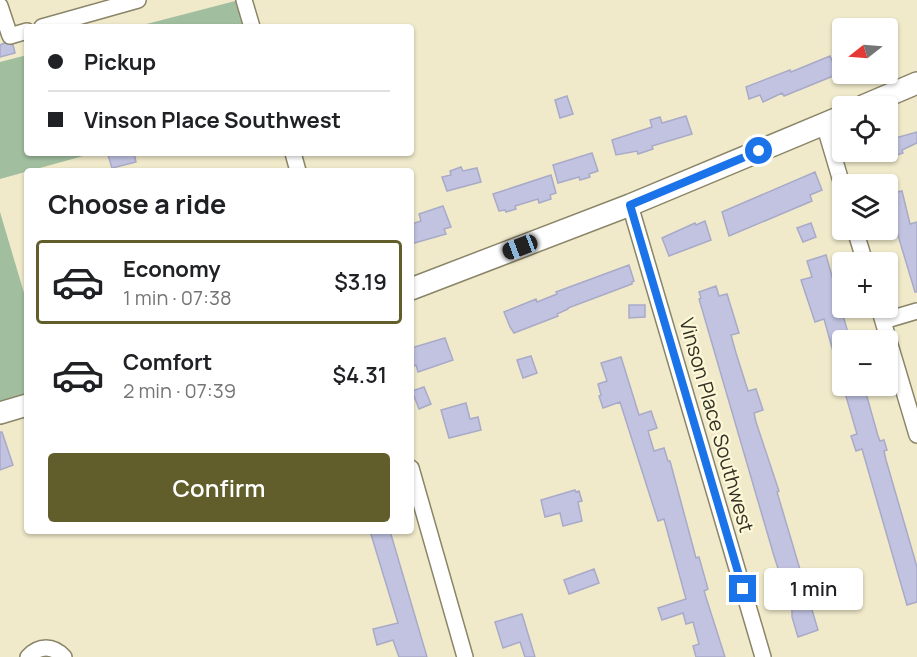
<!DOCTYPE html>
<meta charset="utf-8">
<style>
body{margin:0;font-family:Manrope,sans-serif;background:#f2f2f2;color:#202124;height:100vh;display:flex;flex-direction:column;font-size:22px;white-space:nowrap}
*{box-sizing:border-box;margin:0}
p{font-size:20px;color:#757577}
.icon{flex:none;width:33px;height:33px;fill:none;stroke:currentColor;stroke-width:2;stroke-linecap:round;stroke-linejoin:round}
.map{position:relative;flex:1;overflow:hidden}
.details{position:absolute;left:24px;top:168px;width:390px;height:366px;display:flex;flex-direction:column;background:#fff;border-radius:6px;box-shadow:0 2px 4px #0004}
.details>*{flex:none}
.banner{position:absolute;left:24px;top:24px;width:390px;height:132px;border-radius:6px;box-shadow:0 2px 4px #0004;display:grid;align-content:center;height:132px;padding:0 24px;background:#fff}
.needle{width:39px;rotate:253deg}
.tools{position:absolute;left:832px;top:18px;display:grid;gap:12px}
.tools a{display:grid;place-items:center;width:66px;height:66px;border-radius:6px;background:#fff;box-shadow:0 2px 4px #0004;font-size:30px}
.end{position:absolute;width:27px;height:27px;margin:-14px;border:8px solid #1a73e8;background:#fff;box-shadow:0 0 0 3px #fff}
.from{border-radius:50%}
.bubble{position:absolute;height:42px;border-radius:6px;background:#fff;box-shadow:0 2px 4px #0004;font-size:20px;font-weight:600;line-height:42px;text-align:center}
.car{position:absolute;width:18px;height:36px;margin:-18px -9px;border-radius:8px;box-shadow:0 0 4px 2px #0007;background:linear-gradient(#222 24%,#8ab4d8 0 40%,#222 0 76%,#8ab4d8 0 86%,#222 0)}
.banner b{display:flex;align-items:center;gap:21px;height:57px;font-size:22px}
.banner b+b{border-top:2px solid #e0e0e0}
.banner i{width:15px;height:15px;background:#202124}
ul{padding:0;list-style:none}
li{display:flex;align-items:center;gap:18px;height:84px;margin:0 12px 9px;padding:0 12px;border:3px solid transparent;border-radius:6px}
li div{flex:1}
li b{display:block;font-size:22px}
li em{font-style:normal;font-weight:600}
li.current{border-color:#615e2b}
li>.icon{width:54px;height:54px;stroke-width:1.5}
h2{padding:0 24px;font-size:27px;line-height:72px}
.button{display:flex;gap:12px;margin-top:auto;padding:12px 24px}
.button a{flex:1;height:69px;border-radius:6px;background:#615e2b;color:#fff;font-size:24px;font-weight:600;line-height:69px;text-align:center}
.map>svg:first-child{display:block}
.green{fill:#a1bf9f}
.building{fill:#c1c3e1;stroke:#a8aac7;stroke-width:1.5}
.lines{fill:none;stroke-linecap:round;stroke-linejoin:round}
.street-casing{stroke:#8a8568;stroke-width:18}
.secondary-casing{stroke:#8a8568;stroke-width:24}
.street{stroke:#fff;stroke-width:15}
.secondary{stroke:#fff;stroke-width:21}
.route{stroke:#1a73e8;stroke-width:8}
.labels{text-anchor:middle;dominant-baseline:central;stroke-width:4.5;stroke-linejoin:round;paint-order:stroke}
.street-label{font-size:20px;fill:#333125;stroke:#fef8d8}
</style>
<div class="map">
<svg width="917" height="657" viewBox="0 0 917 657">
<rect width="100%" height="100%" fill="#f0eacb"/>
<path class="green" d="M239,0L253,27H135Z
M27,55V153H94L0,179V62Z
M0,212L27,303V401L0,411Z"/>
<path class="building" d="M4,43L13,45L15,53L0,57V45Z
M830,56L838,74L784,96L782,93L763,102L760,95L749,99L746,87L790,70L791,72Z
M567,96L573,114L560,118L555,100Z
M686,116L692,134L652,146L653,149L638,154L637,151L616,155L612,140L652,127L650,120L660,117L662,123Z
M917,132V143L902,150L903,153L888,158V140Z
M116,153H134L136,162L112,168L108,155Z
M592,153L598,171L589,174L590,177L580,180L579,177L558,183L553,165Z
M461,167L463,171L477,168L481,182L447,191L442,177L451,175L450,171Z
M815,172L822,190L810,195L812,201L729,236L722,212Z
M551,175L556,193L550,195L551,199L539,203L538,199L515,206L516,209L506,212L505,210L499,211L493,194Z
M902,191L910,224L917,222V292H915L888,202V194Z
M443,206L451,227L444,229L446,234L411,244V224L421,221L419,214Z
M705,221L711,240L669,256L662,238L695,223L696,225Z
M811,223L816,237L803,242L797,228Z
M826,255L850,340H843V375L840,376L824,319L815,322L801,280L812,277L807,261Z
M629,265L634,281L632,282V284L568,308V309L557,314L558,316L514,333L510,327L504,312L536,299L537,302L557,294L556,292Z
M716,286L719,296L727,294L739,333L731,335L736,353L748,391L756,389L763,410L754,413L756,422L779,491L777,492L818,630L798,637L792,617V611L774,556L699,299L701,298L699,292Z
M629,305H645V317L629,318Z
M445,338L453,360L418,372L416,365L411,367V348Z
M531,356L537,373L523,378L517,360Z
M621,357L639,415L651,411L657,428L648,431L654,451L664,448L668,461H670L696,558L699,557L708,589L704,591L725,657H696L693,646L699,644L693,622L686,624L683,613L662,620L658,608L686,599L664,519L658,521L620,402L603,408L599,396L601,395L598,384L607,381L601,363Z
M843,386H864L878,436L880,441L884,440L887,450L884,451L886,460L917,567V602L907,605L862,449L856,451L851,436L857,434Z
M424,387L431,404L419,409L412,391Z
M466,403L470,419L478,417L481,430L449,438L441,410Z
M0,432H2L13,465L0,470Z
M575,490L576,492L579,491L582,501L578,502L582,521L563,526L560,513L545,517L541,500Z
M370,531H390L427,657H399L393,640L377,645L373,629L398,623Z
M594,569L599,583L569,594L564,580Z
M522,614L535,657H525L520,642L503,648L495,622Z"/>
<g class="lines">
<g class="street-casing">
<path id="street" d="M244,0L252,27
M0,6L10,36L27,31
M42,27L138,0
M824,124L843,188
M293,153L298,171
M630,205L763,657
M855,230L865,262
M879,308L917,435
M883,321L917,311
M411,468L465,657
M28,657C39,645 53,645 64,657"/>
</g>
<g class="secondary-casing">
<path id="secondary" d="M863,106L917,83
M411,289L630,205L843,116
M0,413L27,405"/>
</g>
<use href="#street" class="street"/>
<use href="#secondary" class="secondary"/>
</g>
<g class="lines">
<path class="route" d="M743,589L630,205L759,151"/>
</g>
<g class="labels">
<g class="street-label">
<text transform="translate(717 425) rotate(74)">Vinson Place Southwest</text>
</g>
</g>
</svg>
<div class="tools">
<a><svg class="needle" viewBox="-14 -14 28 28"><path d="M0-13l5 13h-10z" fill="#e53935"/><path d="M0 13l5-13h-10z" fill="#757577"/></svg></a>
<a><svg class="icon" aria-label="locate" viewBox="0 0 24 24"><circle cx="12" cy="12" r="6"/><path d="M12 2v4M12 18v4M2 12h4M18 12h4"/></svg></a>
<a><svg class="icon" aria-label="layers" viewBox="0 0 24 24"><path d="M12 4l9 5-9 5-9-5zM3 14l9 5 9-5"/></svg></a>
<a>+</a>
<a>−</a>
</div>
<i class="end from" style="left:759px;top:151px"></i>
<i class="end" style="left:743px;top:589px"></i>
<div class="bubble" style="left:764px;top:568px;width:99px">1 min</div>
<i class="car" style="left:520px;top:247px;rotate:249deg"></i>
<div class="banner">
<b><i class="from"></i>Pickup</b>
<b><i></i>Vinson Place Southwest</b>
</div>
<section class="details">
<h2>Choose a ride</h2>
<ul>
<li class="current"><svg class="icon" aria-label="car" viewBox="0 0 24 24"><path d="M5 17H2v-5l4-1 3-4h7l3 4 3 1v5h-3M9 17h6M6 11h13"/><circle cx="7" cy="17" r="2"/><circle cx="17" cy="17" r="2"/></svg><div><b>Economy</b><p>1 min · 07:38</p></div><em>$3.19</em></li>
<li><svg class="icon" aria-label="car" viewBox="0 0 24 24"><path d="M5 17H2v-5l4-1 3-4h7l3 4 3 1v5h-3M9 17h6M6 11h13"/><circle cx="7" cy="17" r="2"/><circle cx="17" cy="17" r="2"/></svg><div><b>Comfort</b><p>2 min · 07:39</p></div><em>$4.31</em></li>
</ul>
<div class="button"><a>Confirm</a></div>
</section>
</div>
